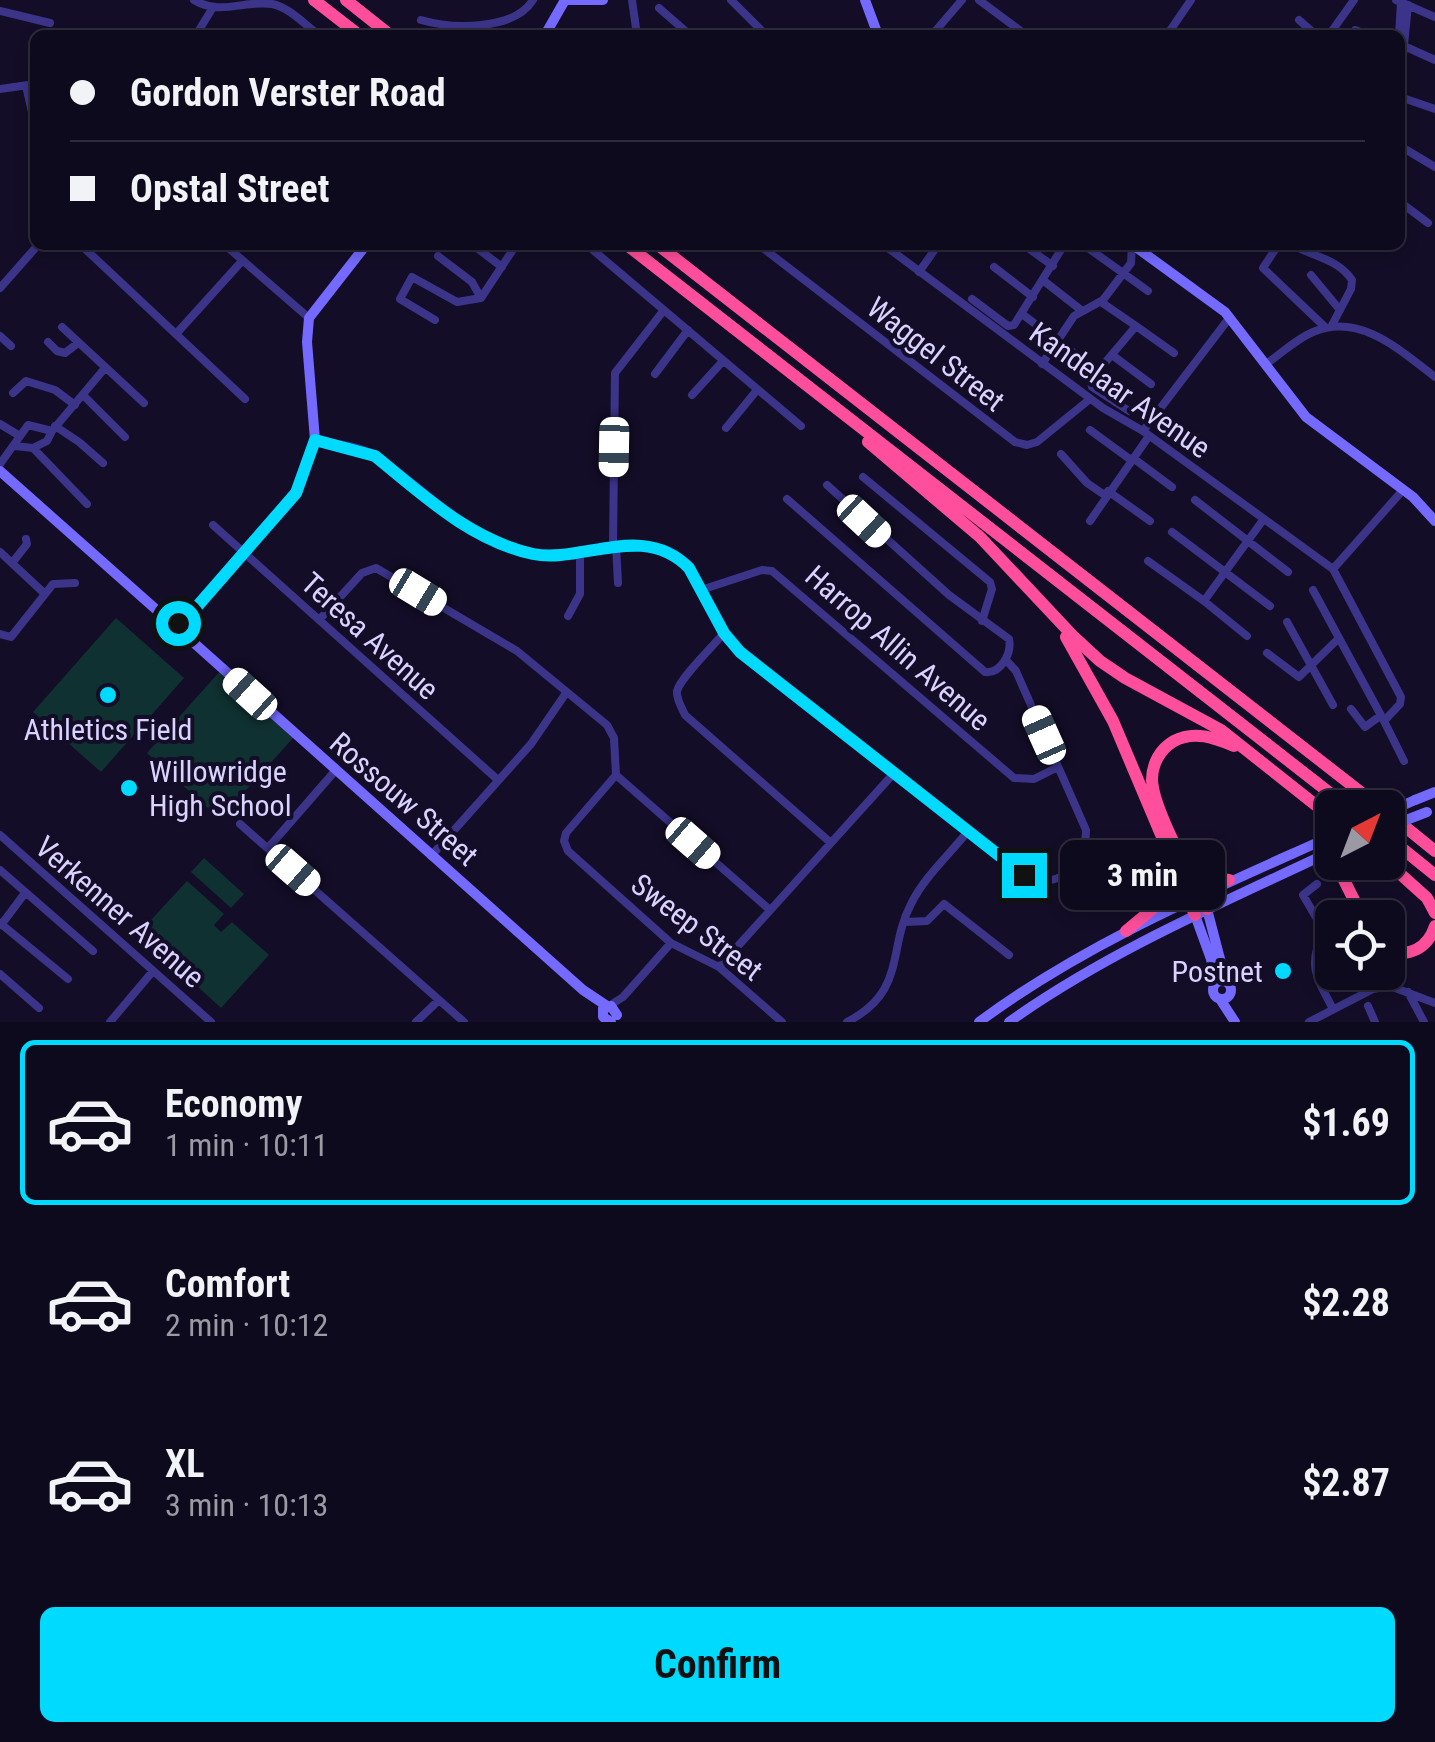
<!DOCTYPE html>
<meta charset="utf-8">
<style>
body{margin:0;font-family:"Roboto Condensed",sans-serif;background:#171326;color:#f1f3f6;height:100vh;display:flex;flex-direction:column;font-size:38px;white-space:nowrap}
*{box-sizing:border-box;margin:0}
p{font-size:32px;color:#9b9aa4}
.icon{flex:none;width:55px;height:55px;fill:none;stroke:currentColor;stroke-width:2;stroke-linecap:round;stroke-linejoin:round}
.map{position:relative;height:1022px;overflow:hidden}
.side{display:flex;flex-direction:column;background:#0e0a1d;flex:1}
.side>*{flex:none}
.top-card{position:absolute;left:30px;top:30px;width:1375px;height:220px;border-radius:15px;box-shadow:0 5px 15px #0003,0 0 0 2px #2e2b3b;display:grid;align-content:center;height:220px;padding:0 40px;background:#0e0a1d}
.needle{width:65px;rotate:42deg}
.tools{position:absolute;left:1315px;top:790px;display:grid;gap:20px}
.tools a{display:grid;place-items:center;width:90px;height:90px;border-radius:15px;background:#0e0a1d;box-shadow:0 5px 15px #0003,0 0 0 2px #2e2b3b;font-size:50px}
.end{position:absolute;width:45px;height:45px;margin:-22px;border:12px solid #00dafe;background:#111;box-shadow:0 0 0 5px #111}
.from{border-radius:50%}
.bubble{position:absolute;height:70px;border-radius:15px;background:#0e0a1d;box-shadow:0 5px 15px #0003,0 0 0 2px #2e2b3b;font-size:32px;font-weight:700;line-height:70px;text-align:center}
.car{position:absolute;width:30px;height:60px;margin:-30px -15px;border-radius:12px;box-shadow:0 0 8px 2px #0007;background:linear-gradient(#fff 24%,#345 0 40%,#fff 0 76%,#345 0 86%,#fff 0)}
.top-card b{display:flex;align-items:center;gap:35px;height:95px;font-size:38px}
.top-card b+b{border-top:2px solid #2e2b3b}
.top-card i{width:25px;height:25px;background:#f1f3f6}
ul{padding:18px 0 0;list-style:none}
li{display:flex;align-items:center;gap:30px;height:165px;margin:0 20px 15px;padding:0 20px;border:5px solid transparent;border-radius:15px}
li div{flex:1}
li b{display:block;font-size:38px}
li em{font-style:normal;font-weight:700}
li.on{border-color:#00dafe}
li>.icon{width:90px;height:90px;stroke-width:1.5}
.primary-button{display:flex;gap:20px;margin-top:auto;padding:20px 40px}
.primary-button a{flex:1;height:115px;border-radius:15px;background:#00dafe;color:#111;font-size:40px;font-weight:700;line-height:115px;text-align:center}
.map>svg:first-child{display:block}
.green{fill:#103131}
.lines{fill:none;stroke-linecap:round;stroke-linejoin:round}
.street{stroke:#3b3489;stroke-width:8}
.secondary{stroke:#746aff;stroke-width:10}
.highway{stroke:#ff4e9b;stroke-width:12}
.secondary-bridge{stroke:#746aff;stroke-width:10}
.route{stroke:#00dafe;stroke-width:12}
.poi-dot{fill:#00dafe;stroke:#130d27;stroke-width:4}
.labels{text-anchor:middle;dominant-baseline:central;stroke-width:8;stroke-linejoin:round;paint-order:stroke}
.street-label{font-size:30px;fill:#dad3ff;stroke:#130d27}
.poi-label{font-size:30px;fill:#dad3ff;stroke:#130d27}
</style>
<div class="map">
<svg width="1435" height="1022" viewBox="0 0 1435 1022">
<rect width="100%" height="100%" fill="#130d27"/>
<path class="green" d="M116,618L184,678L101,772L33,712Z
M221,670L294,737L220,819L147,753Z
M204,858L244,894L231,908L191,872Z
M187,881L224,914L214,925L221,932L232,922L269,955L221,1008L184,974L192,966L184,959L176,967L139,933Z"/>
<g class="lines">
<path class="street" d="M194,0C220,16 244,0 272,4C289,7 305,25 319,35
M632,0L637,35
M731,0L766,35
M979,0L1026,35
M1396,0L1435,17
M659,8L690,35
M0,11L50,23
M421,20C452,29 514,31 533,0
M1299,20L1316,35
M1355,30L1369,35
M196,35L212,9
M932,35L962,0
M1167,35L1191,0
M1329,35L1354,0
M1399,35L1401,2
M1404,46L1435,60
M1400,85L1408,5
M26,86L35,125
M0,89L35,84
M1400,97L1435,109
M1400,146L1435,167
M1400,202L1428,223
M81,245L245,399
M225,245L309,318
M473,245L502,267
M587,245L801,426
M759,245L1015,442L1027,445L1037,442L1090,399
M884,245L1103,408L1143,431L1333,569L1401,697L1400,704L1384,721L1404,761
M1024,245L1053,266
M1084,245L1148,291
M1278,245L1263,268L1326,328
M1293,245C1314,257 1338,259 1352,280L1351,289L1331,327
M438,256L472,282L481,298
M994,267L1033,297
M919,272L938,245
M1311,275L1340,310
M1044,281L1081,310
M0,288L38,245
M972,299L1008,326L1014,325L1064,245
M1101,302L1136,326
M1022,314L1098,371L1091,382L1092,387L1129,411
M435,320L400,299L412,277L457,302L481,298L516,245
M62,327L144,403
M176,334L242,261
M0,336L11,346
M48,342L57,351L65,353L78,343
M1112,355L1151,384
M1042,364L1074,316L1103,300L1131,263L1132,245
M1266,364C1281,354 1296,339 1313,332C1360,312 1401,351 1435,377
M1098,371L1136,326L1174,353
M655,374L688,330
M13,393L26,381L55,390L75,405
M83,395L125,437
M692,395L723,361
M0,424L20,436
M55,426L79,442L103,463
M726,428L757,390
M1090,430L1131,460
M1143,431L1230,317
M315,440C333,444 358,445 374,455C428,489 468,543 535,554C585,562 645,522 689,568L724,633L740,651L1024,875C1058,893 1086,864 1086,830L1016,671L1006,660
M15,446L33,448L87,504
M33,448L47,441L52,431
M1061,454L1087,483L1106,496
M1133,458L1172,487
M0,464L28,425L52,431L105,368
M863,477L990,582L992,589L982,621
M1108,491L1150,521
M787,499L985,672C1001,674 1012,653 1009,639L949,595L827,485
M1195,500L1288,572
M1090,521L1149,436
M213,525L498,780
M1172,532L1270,606
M613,545L615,373L664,310
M616,545L618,583
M0,552L44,593
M1148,561L1204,601
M12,563L27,544L26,539
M1333,569L1403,490
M701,590L762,570L772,571L1014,778L1034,779L1058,767
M1313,590L1384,721
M568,616L580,594V550
M319,620L362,573L376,568L517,651L607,725L614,738L616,775L770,910
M1287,622L1333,705
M724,633C714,645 680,678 677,691C676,699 682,708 685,715L831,843
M0,634L11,637L53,584L75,583
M1247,636L1204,601L1263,520
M1267,653L1299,677L1338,639
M1351,709L1365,727L1380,716
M616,775L566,833L564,841L568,851L671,943L719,967L782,1022
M240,824L464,1022
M0,835L211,1022
M268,848L335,771
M431,856L531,744L566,693
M0,870L93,951
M1317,884L1303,895L1324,931C1307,965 1316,976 1333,1009
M905,922L927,921L944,904L1009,955
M0,923L68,979
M1,925L25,893
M719,967L895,772
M0,974L39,1008
M1408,992L1424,1022
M609,1006L623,997L671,943
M1368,1006L1375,1022
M110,1022L153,971
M416,1022L439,1000
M847,1022C907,991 887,950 911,904C924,877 950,854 969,830
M1309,1022L1373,989L1390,986L1435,1003"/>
<path class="secondary" d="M569,0H603
M865,0L878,35
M545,35L565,0
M1133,245L1225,312L1306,417L1413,497L1435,521
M0,471L160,613L173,629
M184,628L194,610L297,493L315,440L307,342L309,318L366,245
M179,634L194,643L583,990L607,1006
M1415,800L1435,792
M1207,909L1226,982
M1195,915L1211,959L1215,984
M1213 990a9 9 0 1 1 18 0a9 9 0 1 1-18 0Z
M1220,999L1235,1022
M611,1022L603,1017V1009L611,1006L617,1015
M979,1022C1087,942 1210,891 1332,836
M1009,1022C1109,951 1222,903 1332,851"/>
<path class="highway" d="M314,0L359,35
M346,0L390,35
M627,245L1349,808
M658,245L1381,808
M868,442L980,537L1074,637L1100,661L1125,678L1221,730L1332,818
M1066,637L1113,721L1195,915
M1393,817L1435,851
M1388,837L1435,875
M1186,854L1208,877L1229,880
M1343,862V878L1363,918
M1387,862L1427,898L1435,913
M1207,909C1193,879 1153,810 1152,780C1152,764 1160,749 1174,741C1194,730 1215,738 1234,746
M1126,931L1168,896L1171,878L1167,866
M1388,950C1409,958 1428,948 1435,926"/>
<path class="secondary-bridge" d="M1388,812L1415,800
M1388,827L1427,812"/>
</g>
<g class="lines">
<path class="route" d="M178,623L194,610L296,493L315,440L375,456C423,495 470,540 533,554C581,564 643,521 689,568L724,633L740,652L1024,875"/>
</g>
<g class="poi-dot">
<circle cx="108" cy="695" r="10"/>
<circle cx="129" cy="788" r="10"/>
<circle cx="1283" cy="971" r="10"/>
</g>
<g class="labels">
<g class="street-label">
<text transform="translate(936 354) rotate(38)">Waggel Street</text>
<text transform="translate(1120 390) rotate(35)">Kandelaar Avenue</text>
<text transform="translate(370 636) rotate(42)">Teresa Avenue</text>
<text transform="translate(898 648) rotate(41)">Harrop Allin Avenue</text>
<text transform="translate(404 799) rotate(41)">Rossouw Street</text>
<text transform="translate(120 912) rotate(41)">Verkenner Avenue</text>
<text transform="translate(697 927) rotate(37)">Sweep Street</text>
</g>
<g class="poi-label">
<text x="108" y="729">Athletics Field</text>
<text x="149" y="771" text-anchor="start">Willowridge<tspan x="149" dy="34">High School</tspan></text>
<text x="1263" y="971" text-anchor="end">Postnet</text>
</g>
</g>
</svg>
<div class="tools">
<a><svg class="needle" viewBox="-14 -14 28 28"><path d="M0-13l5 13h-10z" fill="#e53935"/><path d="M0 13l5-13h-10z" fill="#9b9aa4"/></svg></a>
<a><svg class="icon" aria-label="locate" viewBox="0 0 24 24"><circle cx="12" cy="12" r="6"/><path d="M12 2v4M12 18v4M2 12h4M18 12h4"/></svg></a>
</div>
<i class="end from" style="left:178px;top:623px"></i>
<i class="end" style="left:1024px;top:875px"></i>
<div class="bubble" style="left:1060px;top:840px;width:165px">3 min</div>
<i class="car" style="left:614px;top:447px;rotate:181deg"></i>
<i class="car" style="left:864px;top:521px;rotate:133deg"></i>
<i class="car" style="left:418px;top:592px;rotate:121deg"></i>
<i class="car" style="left:250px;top:694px;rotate:312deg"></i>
<i class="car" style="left:1044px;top:735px;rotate:336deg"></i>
<i class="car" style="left:693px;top:843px;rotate:131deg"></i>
<i class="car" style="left:293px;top:870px;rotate:131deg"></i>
<div class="top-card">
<b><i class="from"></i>Gordon Verster Road</b>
<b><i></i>Opstal Street</b>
</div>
</div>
<section class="side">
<ul>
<li class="on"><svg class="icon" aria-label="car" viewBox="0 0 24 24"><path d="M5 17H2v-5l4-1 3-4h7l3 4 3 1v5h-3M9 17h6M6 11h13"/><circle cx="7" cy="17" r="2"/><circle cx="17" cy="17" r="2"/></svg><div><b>Economy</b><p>1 min · 10:11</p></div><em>$1.69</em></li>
<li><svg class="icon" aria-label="car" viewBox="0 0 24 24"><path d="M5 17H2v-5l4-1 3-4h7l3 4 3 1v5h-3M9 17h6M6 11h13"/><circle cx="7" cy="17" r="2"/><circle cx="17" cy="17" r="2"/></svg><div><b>Comfort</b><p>2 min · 10:12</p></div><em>$2.28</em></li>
<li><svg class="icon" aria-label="car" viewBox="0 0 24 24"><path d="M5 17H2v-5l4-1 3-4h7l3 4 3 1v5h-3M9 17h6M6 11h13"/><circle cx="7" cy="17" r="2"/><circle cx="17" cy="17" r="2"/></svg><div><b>XL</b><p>3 min · 10:13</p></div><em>$2.87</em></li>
</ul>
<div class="primary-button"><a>Confirm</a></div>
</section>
